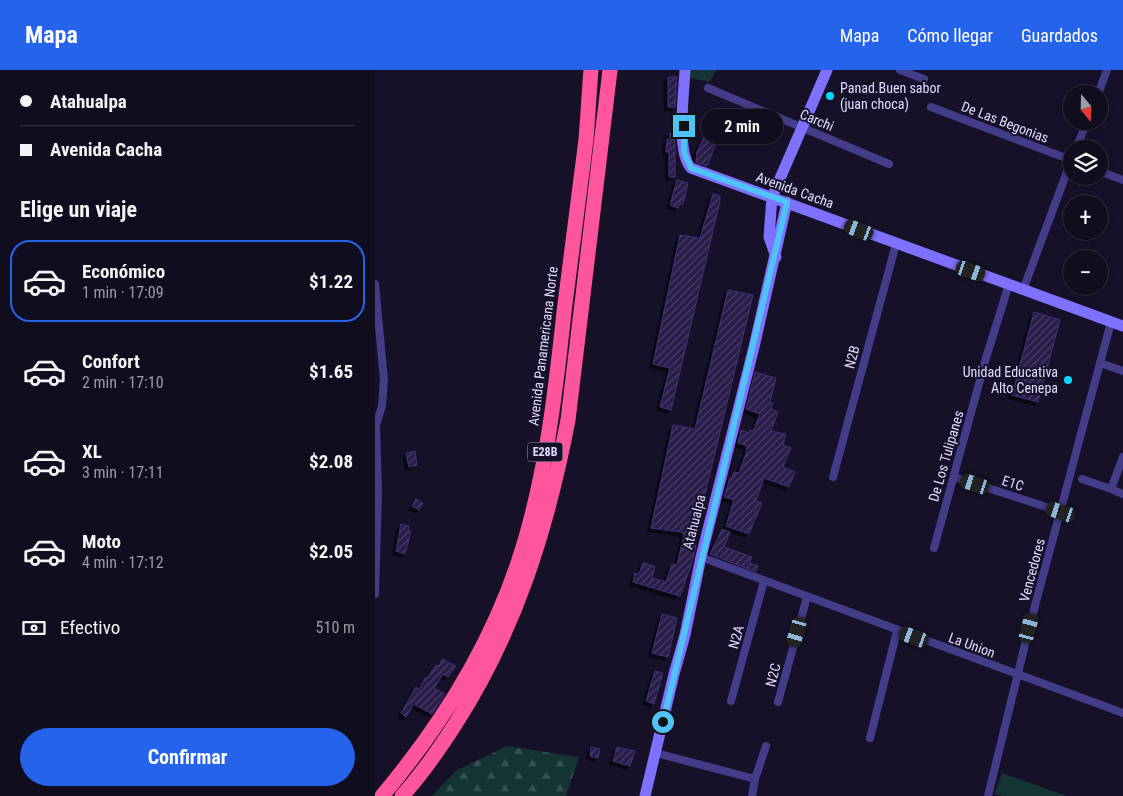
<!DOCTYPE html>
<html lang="es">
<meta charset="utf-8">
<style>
body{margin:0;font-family:"Roboto Condensed",sans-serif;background:#1e1b2c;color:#f1f3f6;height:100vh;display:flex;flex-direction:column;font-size:19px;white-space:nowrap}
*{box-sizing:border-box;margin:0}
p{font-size:16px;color:#9c9ca4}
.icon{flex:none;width:28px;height:28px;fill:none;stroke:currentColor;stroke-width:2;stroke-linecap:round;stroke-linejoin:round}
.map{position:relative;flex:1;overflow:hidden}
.drawer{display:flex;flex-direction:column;background:#100d1f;width:375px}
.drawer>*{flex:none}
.banner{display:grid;align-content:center;height:110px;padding:0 20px;background:#100d1f}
.needle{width:32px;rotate:161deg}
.buttons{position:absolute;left:688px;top:15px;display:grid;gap:10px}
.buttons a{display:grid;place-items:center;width:45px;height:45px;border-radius:50%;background:#100d1f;box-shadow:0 2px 8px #0003,0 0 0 1px #302d3d;font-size:25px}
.end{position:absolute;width:22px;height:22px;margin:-11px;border:6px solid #4fc3f7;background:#111;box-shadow:0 0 0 2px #111}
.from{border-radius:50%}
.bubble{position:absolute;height:35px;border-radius:18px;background:#100d1f;box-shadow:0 2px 8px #0003,0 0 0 1px #302d3d;font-size:16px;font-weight:700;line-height:35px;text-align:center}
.car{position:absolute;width:15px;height:30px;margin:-15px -8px;border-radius:6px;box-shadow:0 0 4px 1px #0007;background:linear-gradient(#222 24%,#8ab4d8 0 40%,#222 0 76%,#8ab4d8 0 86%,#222 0)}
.banner b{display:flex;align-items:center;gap:18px;height:48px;font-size:19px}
.banner b+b{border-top:1px solid #302d3d}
.banner i{width:12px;height:12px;background:#f1f3f6}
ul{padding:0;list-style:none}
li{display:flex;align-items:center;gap:15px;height:82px;margin:0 10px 8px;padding:0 10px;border:2px solid transparent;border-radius:20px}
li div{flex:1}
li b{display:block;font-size:19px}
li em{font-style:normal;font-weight:700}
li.active{border-color:#2563eb}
li>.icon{width:45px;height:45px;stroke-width:1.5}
h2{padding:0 20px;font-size:22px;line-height:60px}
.pay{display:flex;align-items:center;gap:12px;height:55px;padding:0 20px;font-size:19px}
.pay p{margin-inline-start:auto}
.action{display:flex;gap:10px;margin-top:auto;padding:10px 20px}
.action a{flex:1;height:58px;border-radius:30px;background:#2563eb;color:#fff;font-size:20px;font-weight:700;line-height:58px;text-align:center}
header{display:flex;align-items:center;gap:30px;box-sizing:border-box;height:70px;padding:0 25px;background:#2563eb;color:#fff}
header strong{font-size:24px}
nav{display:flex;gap:28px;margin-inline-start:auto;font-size:18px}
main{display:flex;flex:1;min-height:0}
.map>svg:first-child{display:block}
.forest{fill:url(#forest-firs)}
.green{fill:#133334}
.building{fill:url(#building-hatch);stroke:#412f76;filter:url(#shadow)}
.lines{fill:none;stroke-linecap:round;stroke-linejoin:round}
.street{stroke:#433c88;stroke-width:8}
.secondary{stroke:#7d71fe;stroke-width:11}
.highway{stroke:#fe559c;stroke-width:15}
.route{stroke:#4fc3f7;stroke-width:6}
.poi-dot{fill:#06d6fe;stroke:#161129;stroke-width:2}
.labels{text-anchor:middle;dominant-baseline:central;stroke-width:4;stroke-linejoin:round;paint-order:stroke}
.shield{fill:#161129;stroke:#a39dbf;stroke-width:1}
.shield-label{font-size:12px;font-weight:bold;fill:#e0d9ff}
.poi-label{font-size:14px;fill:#e0d9ff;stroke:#161129;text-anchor:start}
.street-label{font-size:14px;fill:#e0d9ff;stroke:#161129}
</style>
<header>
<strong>Mapa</strong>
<nav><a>Mapa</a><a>Cómo llegar</a><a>Guardados</a></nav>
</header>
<main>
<section class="drawer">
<div class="banner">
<b><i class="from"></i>Atahualpa</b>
<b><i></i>Avenida Cacha</b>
</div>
<h2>Elige un viaje</h2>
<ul>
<li class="active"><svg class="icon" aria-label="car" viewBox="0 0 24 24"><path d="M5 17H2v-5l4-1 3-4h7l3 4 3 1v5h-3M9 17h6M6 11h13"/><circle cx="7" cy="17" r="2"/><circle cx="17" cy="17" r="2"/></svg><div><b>Económico</b><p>1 min · 17:09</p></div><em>$1.22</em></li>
<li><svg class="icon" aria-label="car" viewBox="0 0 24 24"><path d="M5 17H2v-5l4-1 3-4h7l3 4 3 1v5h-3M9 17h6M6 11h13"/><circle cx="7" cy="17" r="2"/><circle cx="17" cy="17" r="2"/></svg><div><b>Confort</b><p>2 min · 17:10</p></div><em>$1.65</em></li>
<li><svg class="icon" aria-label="car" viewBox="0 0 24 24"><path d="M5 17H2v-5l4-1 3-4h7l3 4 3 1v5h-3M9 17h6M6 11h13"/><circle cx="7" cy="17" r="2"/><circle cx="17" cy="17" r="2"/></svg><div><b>XL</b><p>3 min · 17:11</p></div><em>$2.08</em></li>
<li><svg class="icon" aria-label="car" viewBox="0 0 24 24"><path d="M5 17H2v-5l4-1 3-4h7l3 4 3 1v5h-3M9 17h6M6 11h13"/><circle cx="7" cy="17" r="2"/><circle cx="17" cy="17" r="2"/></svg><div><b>Moto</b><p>4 min · 17:12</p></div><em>$2.05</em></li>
</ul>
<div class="pay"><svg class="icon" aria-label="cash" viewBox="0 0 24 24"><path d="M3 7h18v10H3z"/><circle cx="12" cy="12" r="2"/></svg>Efectivo<p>510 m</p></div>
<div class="action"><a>Confirmar</a></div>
</section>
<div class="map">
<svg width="748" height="726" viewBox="0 0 748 726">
<defs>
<pattern id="forest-firs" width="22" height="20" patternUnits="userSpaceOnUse" patternTransform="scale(1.25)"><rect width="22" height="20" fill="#133334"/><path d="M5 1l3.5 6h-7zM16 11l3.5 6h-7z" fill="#355052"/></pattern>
<pattern id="building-hatch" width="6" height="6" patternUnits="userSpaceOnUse" patternTransform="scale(1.25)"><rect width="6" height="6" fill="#291d4a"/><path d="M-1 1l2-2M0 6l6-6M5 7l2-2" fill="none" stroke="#483d65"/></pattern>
<filter id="shadow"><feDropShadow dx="-3.5" dy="3.5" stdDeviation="0" flood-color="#0009"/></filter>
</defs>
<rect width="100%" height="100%" fill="#161129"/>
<path class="forest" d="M132,676L204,687L191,726H57L82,700Z"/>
<path class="green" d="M312,0H342L334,12L312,7Z
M627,703L692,726H627L619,724Z"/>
<path class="building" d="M293,7H302L300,37H293Z
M337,60L345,64L332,96L321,92L322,82L329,67L333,69Z
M295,63H300V107H294V82H291L292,69H295Z
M302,110L313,113L308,134H305L303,138L295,135Z
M338,124L345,126V131L296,340L285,337L295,298L278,294L305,165L325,168Z
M353,220L378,225L377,229L318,474L321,475L317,492L305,526L258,512L260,503L264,504L268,493L280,496L277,508L291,512L297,494L302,495L309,465L307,462L276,458L298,355L320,359Z
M659,242L685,250L663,332L637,325Z
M380,302L401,308L395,332L398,333L396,339L403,342L396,361L411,364L408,375L416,378L408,397L420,402L414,417L389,408L381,431L387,433L374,464L351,456L359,430L349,427L355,408H357L359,402L364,403L371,383L372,376L363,373L366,360L374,363L375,360L378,361L385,344L371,339Z
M40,381L42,395L34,397L31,383Z
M41,429L48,433L44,440L37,436Z
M26,454L34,456L33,460L36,461L30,484L21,481Z
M347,459L355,462L349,477L377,487L375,493L383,496L381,502L335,484Z
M287,544L302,548L293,587L277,583Z
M67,589L81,596L73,607L68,604L59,618L70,624L57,644L39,634L31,647L26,643L41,617L44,619L51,607L52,608L61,595L64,596Z
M280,601L288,603L279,634L271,631Z
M216,677L225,679L223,688L215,686Z
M242,677L260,681L255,696L238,691Z"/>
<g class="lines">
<path class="street" d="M525,0L549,9
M333,18L514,94
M723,24L732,0
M556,37L696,90
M701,79L712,51
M724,101L748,110
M0,214L9,310L7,336L1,355L3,423L0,524
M648,220L696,91
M725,293L748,301
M748,387L736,419L748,424
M458,407L521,174
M582,408L687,442
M707,409L736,419
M559,478L611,288L634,214
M326,487L748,643
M356,631L389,511
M403,632L432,527
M495,668L522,561
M281,683L380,709
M377,726L380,709L391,676
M613,726L654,558L736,252"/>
<path class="secondary" d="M310,0C309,22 301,83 316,98L748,256
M401,187L394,167L397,127L452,0
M270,726L299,604L310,565L326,487L379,277L412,132"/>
<path class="highway" d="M7,726C65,657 114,579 143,493C170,412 180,327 189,242C196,185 204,127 211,69C213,46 214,23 216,0
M27,726C47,704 65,678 81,653C141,559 172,459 193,350L235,0"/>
</g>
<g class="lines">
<path class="route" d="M288,652L412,132L316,98L309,83V56"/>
</g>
<g class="poi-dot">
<circle cx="455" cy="26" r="5"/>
<circle cx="693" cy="310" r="5"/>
</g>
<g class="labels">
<rect class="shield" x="152.5" y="372.5" width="35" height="19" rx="4"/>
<g class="shield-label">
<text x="170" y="382">E28B</text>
</g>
<g class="poi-label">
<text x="465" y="18">Panad.Buen sabor<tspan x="465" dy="16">(juan choca)</tspan></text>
<text x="683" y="302" text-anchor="end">Unidad Educativa<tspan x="683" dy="16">Alto Cenepa</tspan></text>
</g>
<g class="street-label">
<text transform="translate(442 50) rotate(23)">Carchi</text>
<text transform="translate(630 52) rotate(21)">De Las Begonias</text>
<text transform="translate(420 120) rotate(20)">Avenida Cacha</text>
<text transform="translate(168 276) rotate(-83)">Avenida Panamericana Norte</text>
<text transform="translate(477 287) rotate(-75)">N2B</text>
<text transform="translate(571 386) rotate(-74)">De Los Tulipanes</text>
<text transform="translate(638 413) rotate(18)">E1C</text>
<text transform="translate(319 452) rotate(-76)">Atahualpa</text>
<text transform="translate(657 500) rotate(-75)">Vencedores</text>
<text transform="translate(361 567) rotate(-74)">N2A</text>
<text transform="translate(597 575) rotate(20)">La Union</text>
<text transform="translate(398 605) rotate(-75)">N2C</text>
</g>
</g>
</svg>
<div class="buttons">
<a><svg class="needle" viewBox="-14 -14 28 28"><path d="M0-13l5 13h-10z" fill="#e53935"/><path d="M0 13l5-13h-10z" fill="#9c9ca4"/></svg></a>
<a><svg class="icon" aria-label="layers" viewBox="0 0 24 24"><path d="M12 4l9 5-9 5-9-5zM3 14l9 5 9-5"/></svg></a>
<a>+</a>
<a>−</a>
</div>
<i class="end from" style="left:288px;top:652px"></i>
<i class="end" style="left:309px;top:56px"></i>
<div class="bubble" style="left:326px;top:39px;width:82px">2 min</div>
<i class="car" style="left:484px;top:160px;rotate:291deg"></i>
<i class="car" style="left:596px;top:201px;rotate:109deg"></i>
<i class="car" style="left:600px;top:414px;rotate:288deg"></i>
<i class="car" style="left:686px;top:442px;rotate:288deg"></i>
<i class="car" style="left:654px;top:558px;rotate:15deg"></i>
<i class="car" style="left:422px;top:562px;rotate:196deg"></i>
<i class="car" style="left:539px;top:567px;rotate:290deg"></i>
</div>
</main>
